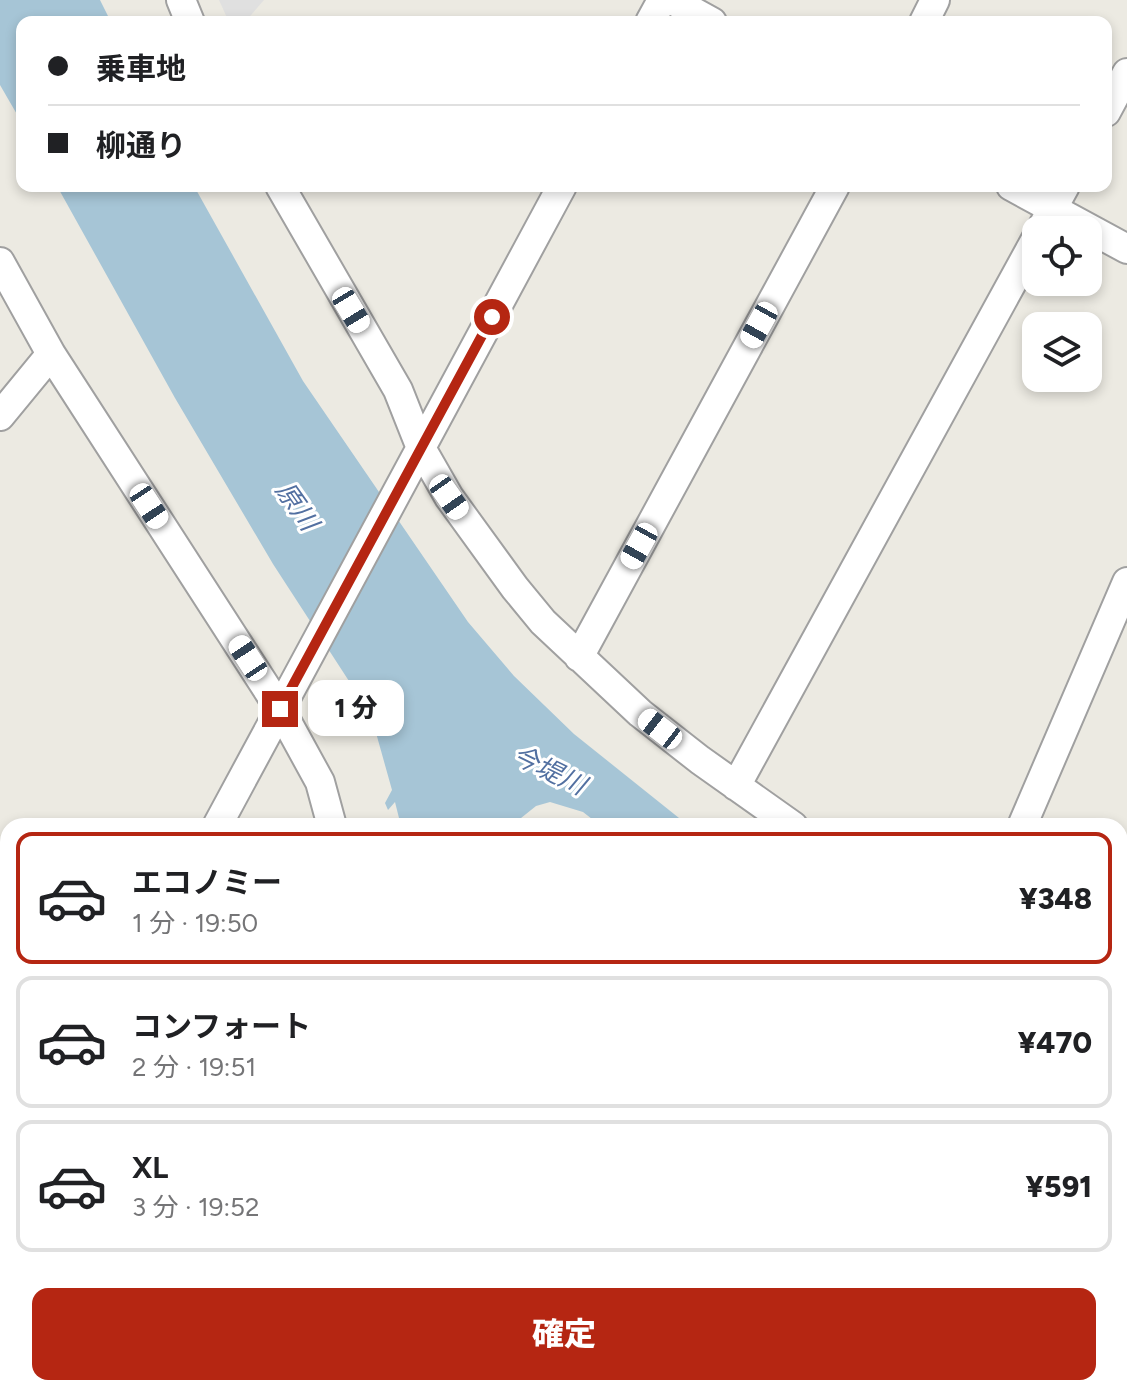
<!DOCTYPE html>
<html lang="ja">
<meta charset="utf-8">
<style>
body{margin:0;font-family:Figtree,"Noto Sans JP",sans-serif;background:#f6f6f6;color:#202124;height:100vh;display:flex;flex-direction:column;font-size:30px;white-space:nowrap}
*{box-sizing:border-box;margin:0}
p{font-size:26px;color:#757577}
.icon{flex:none;width:44px;height:44px;fill:none;stroke:currentColor;stroke-width:2;stroke-linecap:round;stroke-linejoin:round}
.map{position:relative;flex:1;overflow:hidden}
.sheet{position:absolute;left:0px;top:818px;width:1128px;height:578px;display:flex;flex-direction:column;background:#fff;border-radius:24px 24px 0 0;box-shadow:0 4px 12px #0003}
.sheet>*{flex:none}
.banner{position:absolute;left:16px;top:16px;width:1096px;height:176px;border-radius:16px;box-shadow:0 4px 12px #0003;display:grid;align-content:center;height:176px;padding:0 32px;background:#fff}
.tools{position:absolute;left:1022px;top:216px;display:grid;gap:16px}
.tools a{display:grid;place-items:center;width:80px;height:80px;border-radius:16px;background:#fff;box-shadow:0 4px 12px #0003;font-size:40px}
.end{position:absolute;width:36px;height:36px;margin:-18px;border:10px solid #b52612;background:#fff;box-shadow:0 0 0 4px #fff}
.from{border-radius:50%}
.bubble{position:absolute;height:56px;border-radius:16px;background:#fff;box-shadow:0 4px 12px #0003;font-size:26px;font-weight:800;line-height:56px;text-align:center}
.car{position:absolute;width:24px;height:48px;margin:-24px -12px;border-radius:10px;box-shadow:0 0 6px 2px #0007;background:linear-gradient(#fff 24%,#345 0 40%,#fff 0 76%,#345 0 86%,#fff 0)}
.banner b{display:flex;align-items:center;gap:28px;height:76px;font-size:30px}
.banner b+b{border-top:2px solid #e0e0e0}
.banner i{width:20px;height:20px;background:#202124}
ul{padding:14px 0 0;list-style:none}
li{display:flex;align-items:center;gap:24px;height:132px;margin:0 16px 12px;padding:0 16px;border:4px solid #e0e0e0;border-radius:16px}
li div{flex:1}
li b{display:block;font-size:30px}
li em{font-style:normal;font-weight:800}
li.active{border-color:#b52612}
li>.icon{width:72px;height:72px;stroke-width:1.5}
.cta{display:flex;gap:16px;margin-top:auto;padding:16px 32px}
.cta a{flex:1;height:92px;border-radius:16px;background:#b52612;color:#fff;font-size:32px;font-weight:800;line-height:92px;text-align:center}
.map>svg:first-child{display:block}
.education{fill:#f8fbdc}
.pitch{fill:#87d5c0}
.parking{fill:#e0e0e0}
.water{fill:#a6c5d6}
.lines{fill:none;stroke-linecap:round;stroke-linejoin:round}
.stream{stroke:#a6c5d6;stroke-width:8}
.building{fill:#b9b2ac}
.minor-casing{stroke:#a0a0a0;stroke-width:32}
.minor{stroke:#fff;stroke-width:28}
.route{stroke:#b52612;stroke-width:10}
.labels{text-anchor:middle;dominant-baseline:central;stroke-width:6;stroke-linejoin:round;paint-order:stroke}
.water-label{font-size:26px;font-style:italic;fill:#5270a1;stroke:#fff}
</style>
<div class="map">
<svg width="1127" height="1395" viewBox="0 0 1127 1395">
<rect width="100%" height="100%" fill="#eceae2"/>
<path class="education" d="M1120,1147L1127,1150V1260L1120,1276Z
M495,1388H1071L1068,1395H493Z"/>
<path class="pitch" d="M775,1388H1035L1032,1395H796Z"/>
<path class="parking" d="M219,0H264L245,22H229Z"/>
<path class="water" d="M0,0H100L111,22H22V123L0,85Z
M57,186H194L303,381L468,622L514,676L574,734L689,826H601L583,812L550,802L536,806L521,818L518,826H401L395,802L388,810L385,803L392,790L371,715L273,564L175,398Z
M341,1388H445L443,1395H338Z"/>
<g class="lines">
<path class="stream" d="M66,1395L70,1388"/>
</g>
<path class="building" d="M674,1388H709L722,1392L721,1395H672Z"/>
<g class="lines">
<g class="minor-casing">
<path id="minor" d="M181,0L190,22
M672,0L712,22
M650,22L662,0
M924,22L935,0
M1106,112L1127,73
M280,186L398,390L421,448L449,497L515,588L543,622L640,713L700,760L793,826
M1011,186L1127,249
M1043,226L1065,186
M0,262L51,354L280,709L320,782L332,826
M0,416L51,354
M579,657L835,186
M736,786L1036,239
M217,826L562,186
M1022,826L1127,582
M1120,978L1127,981
M0,1021L8,1028
M0,1222L8,1207
M1120,1307L1127,1291
M278,1395L280,1388
M1080,1395L1084,1388"/>
</g>
<use href="#minor" class="minor"/>
</g>
<g class="lines">
<path class="route" d="M280,709L492,317"/>
</g>
<g class="labels">
<g class="water-label">
<text transform="translate(297 506) rotate(55)">原川</text>
<text transform="translate(549 770) rotate(26)">今堤川</text>
</g>
</g>
</svg>
<div class="tools">
<a><svg class="icon" aria-label="locate" viewBox="0 0 24 24"><circle cx="12" cy="12" r="6"/><path d="M12 2v4M12 18v4M2 12h4M18 12h4"/></svg></a>
<a><svg class="icon" aria-label="layers" viewBox="0 0 24 24"><path d="M12 4l9 5-9 5-9-5zM3 14l9 5 9-5"/></svg></a>
</div>
<i class="end from" style="left:492px;top:317px"></i>
<i class="end" style="left:280px;top:709px"></i>
<div class="bubble" style="left:308px;top:680px;width:96px">1 分</div>
<i class="car" style="left:351px;top:310px;rotate:149deg"></i>
<i class="car" style="left:759px;top:325px;rotate:209deg"></i>
<i class="car" style="left:449px;top:497px;rotate:145deg"></i>
<i class="car" style="left:149px;top:506px;rotate:147deg"></i>
<i class="car" style="left:639px;top:546px;rotate:209deg"></i>
<i class="car" style="left:248px;top:658px;rotate:327deg"></i>
<i class="car" style="left:660px;top:729px;rotate:308deg"></i>
<div class="banner">
<b><i class="from"></i>乗車地</b>
<b><i></i>柳通り</b>
</div>
<section class="sheet">
<ul>
<li class="active"><svg class="icon" aria-label="car" viewBox="0 0 24 24"><path d="M5 17H2v-5l4-1 3-4h7l3 4 3 1v5h-3M9 17h6M6 11h13"/><circle cx="7" cy="17" r="2"/><circle cx="17" cy="17" r="2"/></svg><div><b>エコノミー</b><p>1 分 · 19:50</p></div><em>¥348</em></li>
<li><svg class="icon" aria-label="car" viewBox="0 0 24 24"><path d="M5 17H2v-5l4-1 3-4h7l3 4 3 1v5h-3M9 17h6M6 11h13"/><circle cx="7" cy="17" r="2"/><circle cx="17" cy="17" r="2"/></svg><div><b>コンフォート</b><p>2 分 · 19:51</p></div><em>¥470</em></li>
<li><svg class="icon" aria-label="car" viewBox="0 0 24 24"><path d="M5 17H2v-5l4-1 3-4h7l3 4 3 1v5h-3M9 17h6M6 11h13"/><circle cx="7" cy="17" r="2"/><circle cx="17" cy="17" r="2"/></svg><div><b>XL</b><p>3 分 · 19:52</p></div><em>¥591</em></li>
</ul>
<div class="cta"><a>確定</a></div>
</section>
</div>
